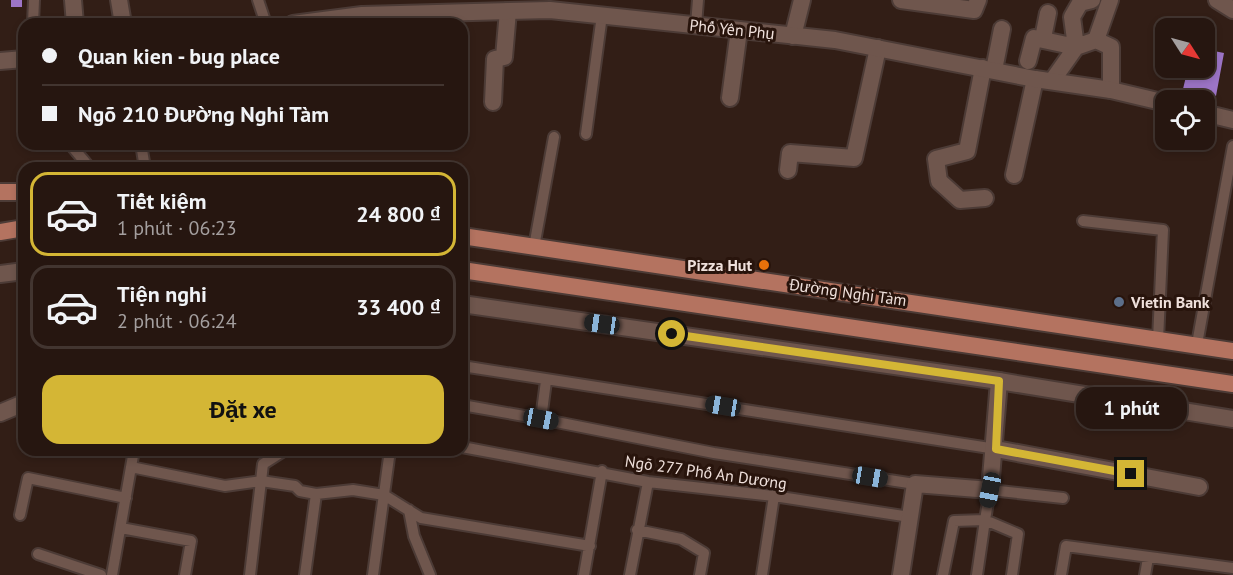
<!DOCTYPE html>
<html lang="vi">
<meta charset="utf-8">
<style>
body{margin:0;font-family:"PT Sans",sans-serif;background:#32231e;color:#f1f3f6;height:100vh;display:flex;flex-direction:column;font-size:22px;white-space:nowrap}
*{box-sizing:border-box;margin:0}
p{font-size:20px;color:#a49f9f}
.icon{flex:none;width:33px;height:33px;fill:none;stroke:currentColor;stroke-width:2;stroke-linecap:round;stroke-linejoin:round}
.map{position:relative;flex:1;overflow:hidden}
.side{position:absolute;left:18px;top:162px;width:450px;height:294px;display:flex;flex-direction:column;background:#261610;border-radius:18px;box-shadow:0 3px 9px #0003,0 0 0 2px #423530}
.side>*{flex:none}
.hud{position:absolute;left:18px;top:18px;width:450px;height:132px;border-radius:18px;box-shadow:0 3px 9px #0003,0 0 0 2px #423530;display:grid;align-content:center;height:132px;padding:0 24px;background:#261610}
.needle{width:39px;rotate:126deg}
.controls{position:absolute;left:1155px;top:18px;display:grid;gap:12px}
.controls a{display:grid;place-items:center;width:60px;height:60px;border-radius:12px;background:#261610;box-shadow:0 3px 9px #0003,0 0 0 2px #423530;font-size:30px}
.end{position:absolute;width:27px;height:27px;margin:-14px;border:8px solid #d4b635;background:#111;box-shadow:0 0 0 3px #111}
.from{border-radius:50%}
.bubble{position:absolute;height:42px;border-radius:18px;background:#261610;box-shadow:0 3px 9px #0003,0 0 0 2px #423530;font-size:20px;font-weight:700;line-height:42px;text-align:center}
.car{position:absolute;width:18px;height:36px;margin:-18px -9px;border-radius:8px;box-shadow:0 0 4px 2px #0007;background:linear-gradient(#222 24%,#8ab4d8 0 40%,#222 0 76%,#8ab4d8 0 86%,#222 0)}
.hud b{display:flex;align-items:center;gap:21px;height:57px;font-size:22px}
.hud b+b{border-top:2px solid #423530}
.hud i{width:15px;height:15px;background:#f1f3f6}
ul{padding:10px 0 0;list-style:none}
li{display:flex;align-items:center;gap:18px;height:84px;margin:0 12px 9px;padding:0 12px;border:3px solid #423530;border-radius:18px}
li div{flex:1}
li b{display:block;font-size:22px}
li em{font-style:normal;font-weight:700}
li.current{border-color:#d4b635}
li>.icon{width:54px;height:54px;stroke-width:1.5}
.primary-button{display:flex;gap:12px;margin-top:auto;padding:12px 24px}
.primary-button a{flex:1;height:69px;border-radius:18px;background:#d4b635;color:#111;font-size:24px;font-weight:700;line-height:69px;text-align:center}
.map>svg:first-child{display:block}
.building{fill:#9d75c7}
.lines{fill:none;stroke-linecap:round;stroke-linejoin:round}
.service-casing{stroke:#4c3b36;stroke-width:14}
.minor-casing{stroke:#4c3b36;stroke-width:20}
.tertiary-casing{stroke:#4c3b36;stroke-width:20}
.primary-casing{stroke:#4c3b36;stroke-width:20}
.service{stroke:#6f564d;stroke-width:10}
.minor{stroke:#6f564d;stroke-width:16}
.tertiary{stroke:#6f564d;stroke-width:16}
.primary{stroke:#b47360;stroke-width:16}
.route{stroke:#d4b635;stroke-width:8}
.food-dot{fill:#e8710a;stroke:#28140c;stroke-width:2}
.service-dot{fill:#5c6f8a;stroke:#28140c;stroke-width:2}
.labels{text-anchor:middle;dominant-baseline:central;stroke-width:6;stroke-linejoin:round;paint-order:stroke}
.street-label{font-size:16px;fill:#efe0db;stroke:#28140c}
.poi-label{font-size:16px;font-weight:bold;fill:#efe0db;stroke:#28140c;text-anchor:end}
</style>
<div class="map">
<svg width="1233" height="575" viewBox="0 0 1233 575">
<rect width="100%" height="100%" fill="#321e16"/>
<path class="building" d="M11,0H22V7H11Z
M1204,49L1224,53L1216,96L1183,89L1188,68H1204Z"/>
<g class="lines">
<g class="service-casing">
<path id="service" d="M258,0L266,24
M33,24L34,0
M696,25L698,0
M586,134L602,15
M70,144L90,168
M141,144L145,168
M1083,221L1163,230L1158,340
M534,247L554,137
M1197,344L1233,146
M462,366L996,449
M546,381L541,419L714,453L915,484
M462,405L541,419
M462,447L648,482L774,496L910,517
M131,467L225,486L261,481L295,486L300,491L316,494L353,490L384,495L421,518L590,546
M409,510L414,536L430,575
M20,515L28,478L126,498
M121,528L191,541L185,575
M637,530L681,539L704,553L700,575
M38,554L101,575
M112,575L134,450
M250,575L263,464L285,450
M305,575L316,494
M373,575L390,450
M584,575L602,471
M630,575L648,482
M762,575L774,496
M943,575L954,521L985,520L990,490L1063,498
M977,575L985,520L1018,534L1012,575
M1061,575L1066,546L1233,568
M1145,575L1148,558"/>
</g>
<g class="minor-casing">
<path id="minor" d="M73,0L75,24
M119,0L123,24
M901,0L974,10L978,0
M1217,0L1233,10
M793,36L802,0
M1043,38L1048,13
M1096,40L1110,0
M1028,61L1034,38L1076,47L1096,40L1111,47V90
M983,68L967,151L936,159L939,181L960,200L985,198
M994,70L1002,29
M1052,81L1076,47L1072,17L1080,3L1092,0
M730,98L739,30
M493,102L495,59L504,57L508,11
M788,170L790,153L854,158L878,48
M1014,175L1035,79
M0,413L24,403
M996,449L1199,487
M901,575L915,484L990,490L999,381"/>
</g>
<g class="tertiary-casing">
<path id="tertiary" d="M293,24L362,15L550,10L835,40L1035,79L1111,90L1166,103
M0,61L24,59
M1204,113L1233,120
M0,274L24,271
M462,304L999,381L1233,419"/>
</g>
<g class="primary-casing">
<path id="primary" d="M0,192H24
M0,232L24,228
M462,236L1233,351
M462,270L1233,384"/>
</g>
<use href="#service" class="service"/>
<use href="#minor" class="minor"/>
<use href="#tertiary" class="tertiary"/>
<use href="#primary" class="primary"/>
</g>
<g class="lines">
<path class="route" d="M672,334L999,381L996,449L1131,474"/>
</g>
<circle class="food-dot" cx="764" cy="265" r="6"/>
<circle class="service-dot" cx="1119" cy="302" r="6"/>
<g class="labels">
<g class="street-label">
<text transform="translate(732 29) rotate(6)">Phố Yên Phụ</text>
<text transform="translate(848 292) rotate(8)">Đường Nghi Tàm</text>
<text transform="translate(706 472) rotate(8)">Ngõ 277 Phố An Dương</text>
</g>
<g class="poi-label">
<text x="752" y="265">Pizza Hut</text>
<text x="1131" y="302" text-anchor="start">Vietin Bank</text>
</g>
</g>
</svg>
<div class="controls">
<a><svg class="needle" viewBox="-14 -14 28 28"><path d="M0-13l5 13h-10z" fill="#e53935"/><path d="M0 13l5-13h-10z" fill="#a49f9f"/></svg></a>
<a><svg class="icon" aria-label="locate" viewBox="0 0 24 24"><circle cx="12" cy="12" r="6"/><path d="M12 2v4M12 18v4M2 12h4M18 12h4"/></svg></a>
</div>
<i class="end from" style="left:672px;top:334px"></i>
<i class="end" style="left:1131px;top:474px"></i>
<div class="bubble" style="left:1076px;top:387px;width:111px">1 phút</div>
<i class="car" style="left:602px;top:324px;rotate:278deg"></i>
<i class="car" style="left:723px;top:406px;rotate:279deg"></i>
<i class="car" style="left:541px;top:419px;rotate:101deg"></i>
<i class="car" style="left:870px;top:477px;rotate:99deg"></i>
<i class="car" style="left:990px;top:490px;rotate:191deg"></i>
<div class="hud">
<b><i class="from"></i>Quan kien - bug place</b>
<b><i></i>Ngõ 210 Đường Nghi Tàm</b>
</div>
<section class="side">
<ul>
<li class="current"><svg class="icon" aria-label="car" viewBox="0 0 24 24"><path d="M5 17H2v-5l4-1 3-4h7l3 4 3 1v5h-3M9 17h6M6 11h13"/><circle cx="7" cy="17" r="2"/><circle cx="17" cy="17" r="2"/></svg><div><b>Tiết kiệm</b><p>1 phút · 06:23</p></div><em>24 800 ₫</em></li>
<li><svg class="icon" aria-label="car" viewBox="0 0 24 24"><path d="M5 17H2v-5l4-1 3-4h7l3 4 3 1v5h-3M9 17h6M6 11h13"/><circle cx="7" cy="17" r="2"/><circle cx="17" cy="17" r="2"/></svg><div><b>Tiện nghi</b><p>2 phút · 06:24</p></div><em>33 400 ₫</em></li>
</ul>
<div class="primary-button"><a>Đặt xe</a></div>
</section>
</div>
